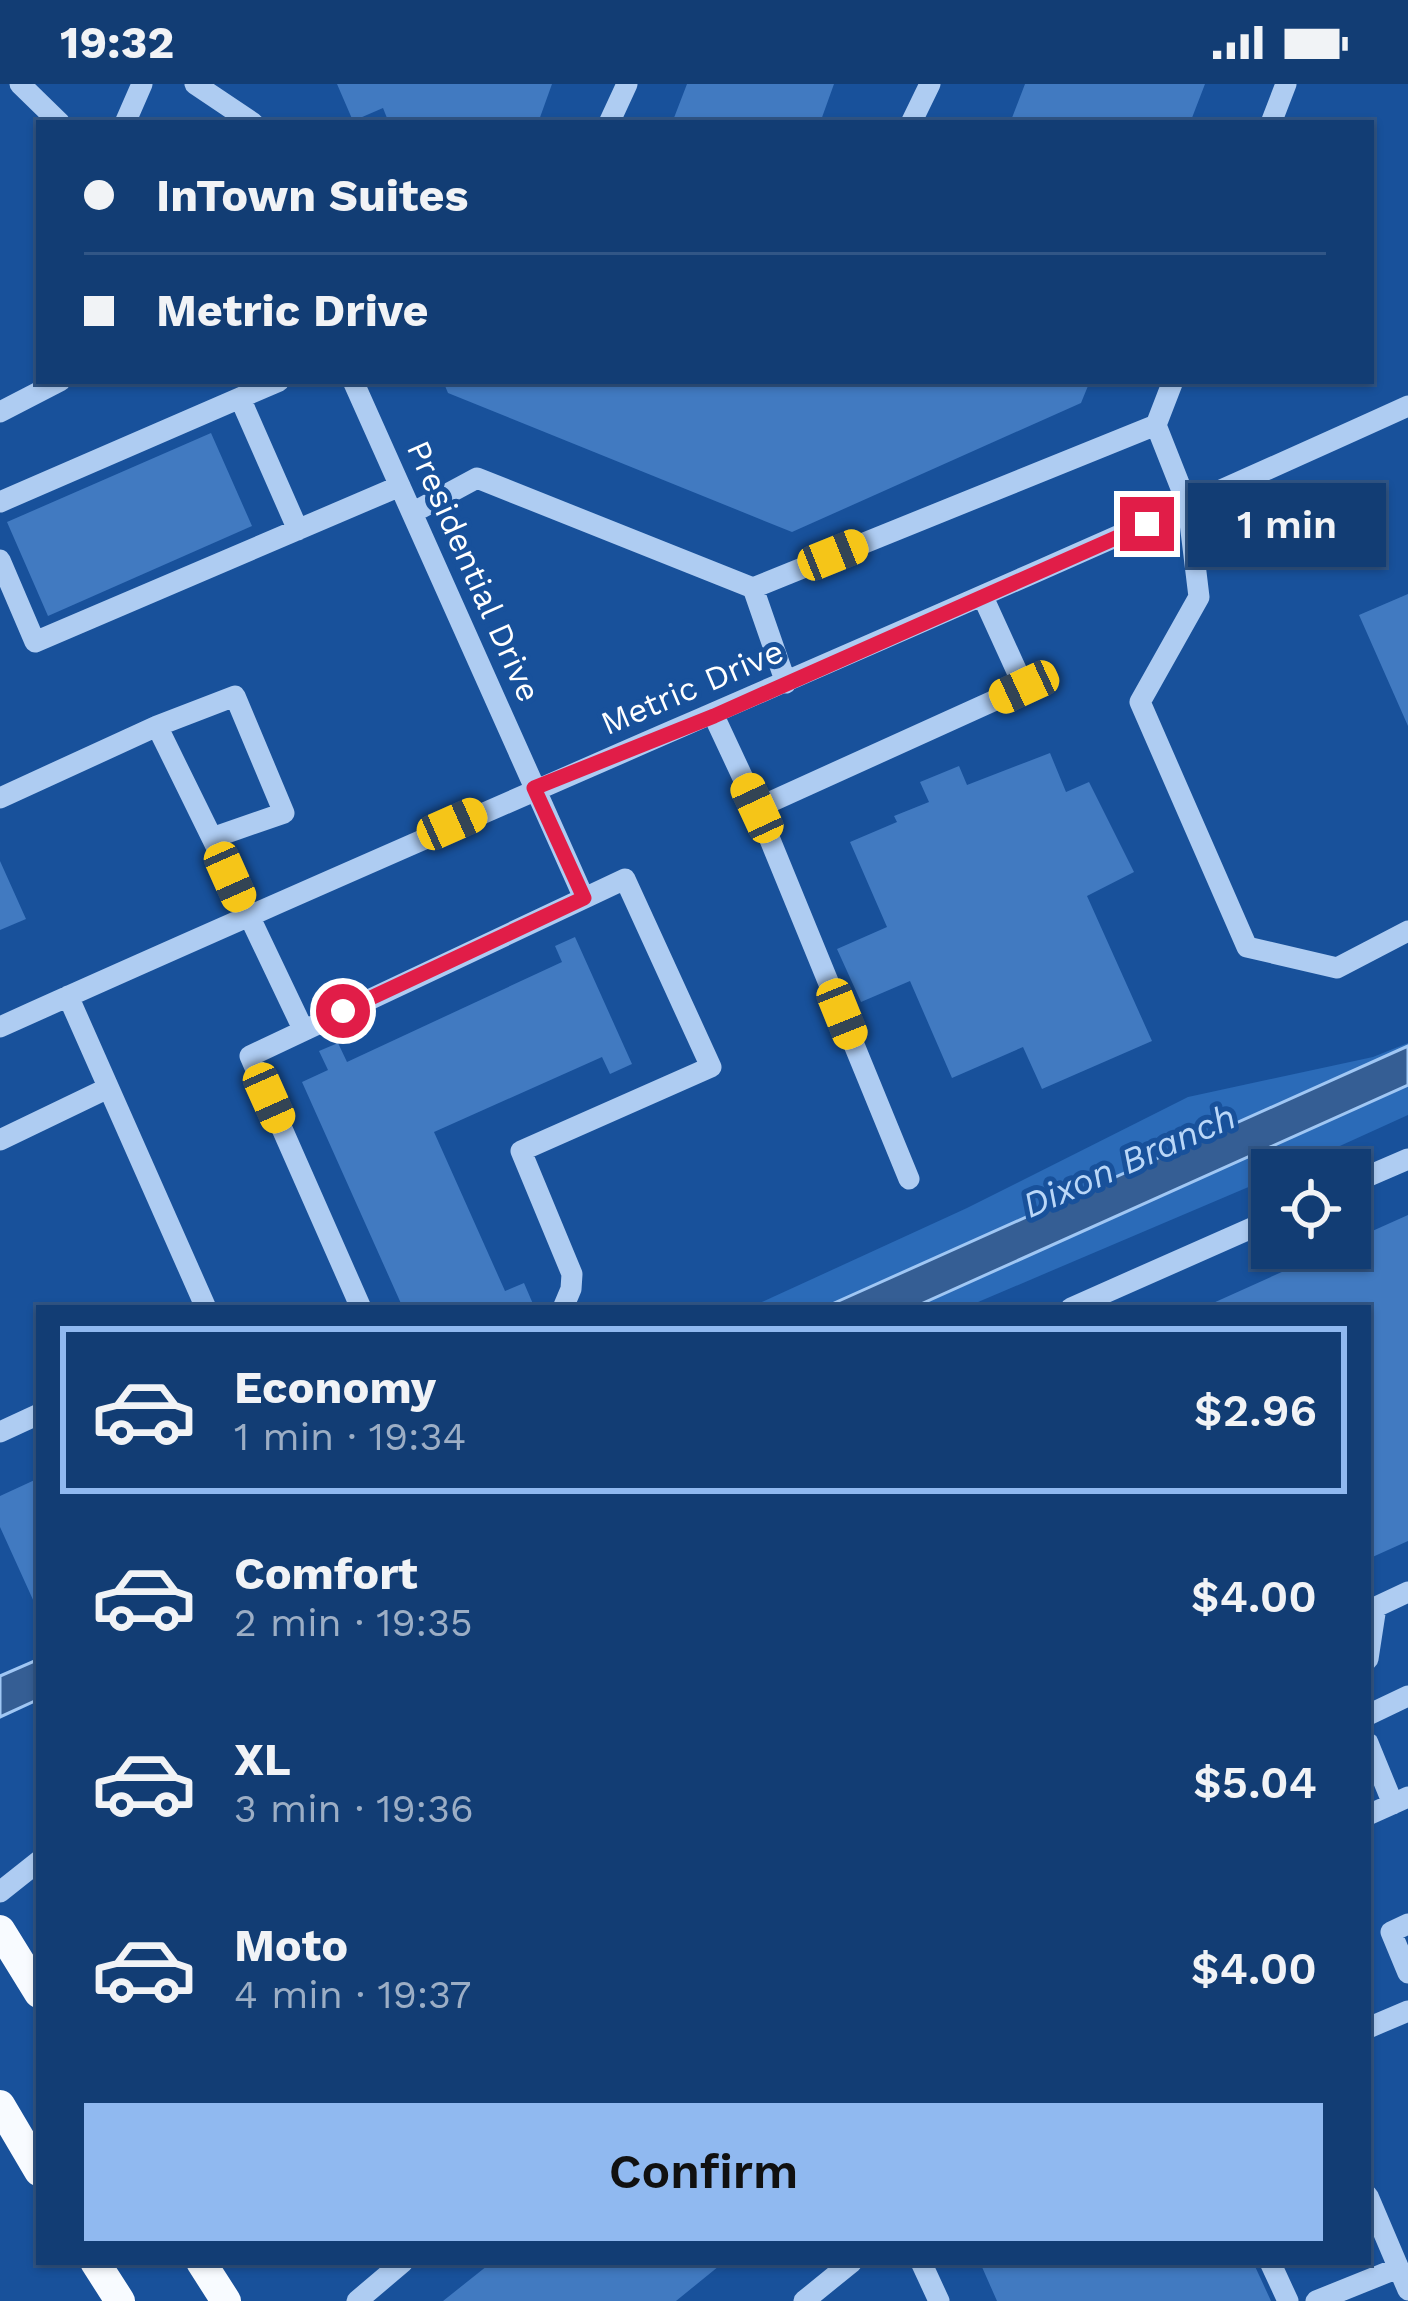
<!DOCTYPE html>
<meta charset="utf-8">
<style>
body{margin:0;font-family:"Work Sans",sans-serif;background:#1b4479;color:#f1f3f6;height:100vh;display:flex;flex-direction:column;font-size:45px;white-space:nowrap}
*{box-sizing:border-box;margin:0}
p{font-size:39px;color:#9caec5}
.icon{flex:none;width:66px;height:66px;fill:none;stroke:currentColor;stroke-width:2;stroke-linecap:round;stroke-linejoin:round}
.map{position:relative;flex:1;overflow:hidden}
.sheet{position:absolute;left:36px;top:1221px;width:1335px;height:960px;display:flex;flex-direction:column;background:#123d74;border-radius:0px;box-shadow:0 3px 9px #0004,0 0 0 3px #315686}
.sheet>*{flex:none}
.banner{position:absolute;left:36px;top:36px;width:1338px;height:264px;border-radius:0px;box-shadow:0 3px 9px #0004,0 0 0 3px #315686;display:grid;align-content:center;height:264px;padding:0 48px;background:#123d74}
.tools{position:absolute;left:1251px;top:1065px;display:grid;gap:24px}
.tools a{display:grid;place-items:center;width:120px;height:120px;border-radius:0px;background:#123d74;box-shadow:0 3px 9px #0004,0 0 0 3px #315686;font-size:60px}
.end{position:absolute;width:54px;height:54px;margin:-27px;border:15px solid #e11d48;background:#fff;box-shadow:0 0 0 6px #fff}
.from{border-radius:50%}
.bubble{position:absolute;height:84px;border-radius:0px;background:#123d74;box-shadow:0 3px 9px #0004,0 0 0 3px #315686;font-size:39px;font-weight:600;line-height:84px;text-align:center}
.car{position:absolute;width:36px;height:72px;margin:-36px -18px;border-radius:15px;box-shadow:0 0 9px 3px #0007;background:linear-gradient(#f5c518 24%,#345 0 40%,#f5c518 0 76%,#345 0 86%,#f5c518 0)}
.banner b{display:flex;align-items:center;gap:42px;height:114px;font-size:45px}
.banner b+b{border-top:3px solid #315686}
.banner i{width:30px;height:30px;background:#f1f3f6}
ul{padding:21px 0 0;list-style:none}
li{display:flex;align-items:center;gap:36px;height:168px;margin:0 24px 18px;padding:0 24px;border:6px solid transparent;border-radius:0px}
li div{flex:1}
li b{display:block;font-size:45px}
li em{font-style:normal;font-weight:600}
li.current{border-color:#90b9f0}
li>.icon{width:108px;height:108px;stroke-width:1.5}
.cta{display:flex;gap:24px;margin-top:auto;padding:24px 48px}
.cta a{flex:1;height:138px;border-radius:0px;background:#90b9f0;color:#111;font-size:48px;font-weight:600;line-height:138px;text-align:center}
.status{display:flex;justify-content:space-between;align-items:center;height:84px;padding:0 60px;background:#123d74;direction:ltr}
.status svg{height:33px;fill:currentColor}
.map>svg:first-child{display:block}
.green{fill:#2b6bb8}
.water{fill:#355e94;stroke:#a0c7f4;stroke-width:3}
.building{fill:#417ac1}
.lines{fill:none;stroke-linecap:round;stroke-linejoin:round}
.minor{stroke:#aeccf2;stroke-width:21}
.major{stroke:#f8fbff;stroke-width:30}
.route{stroke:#e11d48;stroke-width:15}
.labels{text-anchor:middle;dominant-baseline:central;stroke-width:10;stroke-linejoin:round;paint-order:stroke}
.street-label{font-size:33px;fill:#fff;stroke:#18519b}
.water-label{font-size:36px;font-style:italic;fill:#bad7f8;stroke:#18519b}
</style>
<div class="status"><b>19:32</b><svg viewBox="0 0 49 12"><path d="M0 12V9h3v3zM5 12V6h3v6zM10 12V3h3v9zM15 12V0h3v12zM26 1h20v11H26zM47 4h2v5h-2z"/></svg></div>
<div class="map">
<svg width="1408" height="2217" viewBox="0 0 1408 2217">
<rect width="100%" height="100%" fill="#18519b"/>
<path class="green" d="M1408,959V1031L1287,1086H1272V1093L964,1224H749L967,1124L1188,1013L1373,973Z"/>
<path class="water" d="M1408,962V1001L912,1224H823Z
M39,1575V1615L0,1633V1592Z"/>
<path class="building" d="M337,0H552L538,39H389L383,24L353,37Z
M687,0H834L820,39H672Z
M1025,0H1205L1190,39H1010Z
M443,297H1090L1081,319L792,448L448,309Z
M211,349L252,442L48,532L7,438Z
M1408,510V642L1359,531Z
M1050,669L1066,708L1089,698L1134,788L1087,812L1152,957L1042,1005L1023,963L952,994L910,897L861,918L837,865L887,843L850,758L897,738L894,732L929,718L920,698L959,682L967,701Z
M0,777L26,835L0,846Z
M575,853L632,980L610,990L602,973L434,1048L505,1207L524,1199L533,1220L523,1224H403L302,998L328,986L319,967L338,959L347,978L562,878L555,862Z
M1408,1131V1457L1368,1475V1224H1202L1335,1164H1350V1157Z
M39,1394V1529L0,1443V1412Z
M492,2178H724L676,2217H443Z
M993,2178H1253L1271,2217H997L982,2183Z"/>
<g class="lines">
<path class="minor" d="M20,0L60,39
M195,0L253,39
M125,39L142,0
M609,39L627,0
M911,39L930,0
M1271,39L1286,0
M353,297L584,814
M1173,297L1156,341L1188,422L1199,513L1140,618L1247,863L1337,884L1408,847
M240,314L298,446
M0,328L60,297
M0,418L279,297
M412,429L477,394L753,504L1156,341
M0,476L35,558L400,402
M753,504L786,599
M714,632L757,724L1024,603L983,513
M0,714L157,642
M757,724L909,1095
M212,754L157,642L235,612L284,729L212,754L303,945
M68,912L206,1224
M0,943C468,732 941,534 1408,322
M0,1056L108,1004
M1350,1100L1408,1075
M361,1224L250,972L625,795L711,983L521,1067L572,1190L571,1205L563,1224
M1071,1224L1272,1135
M0,1348L39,1330
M1368,1575L1376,1523L1408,1508
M1368,1631L1408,1612
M1368,1659L1393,1720
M1368,1731L1408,1713
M0,1808L39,1777
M1408,1840L1391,1848L1408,1889
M1368,1944L1408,1927
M1368,2112L1408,2206
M921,2178L939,2217
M1270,2178L1288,2217
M357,2217L403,2178
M804,2217L852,2178
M1316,2217L1398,2184"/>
<path class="major" d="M0,1846L39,1909
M0,2021L39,2087
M95,2178L120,2217
M201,2178L226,2217"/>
</g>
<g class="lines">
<path class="route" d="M343,927L584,814L534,704L714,632L1147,440"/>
</g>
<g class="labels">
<g class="street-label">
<text transform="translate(474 487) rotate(66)">Presidential Drive</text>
<text transform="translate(692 603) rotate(-23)">Metric Drive</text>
</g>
<g class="water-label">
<text transform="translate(1129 1077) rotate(-24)">Dixon Branch</text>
</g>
</g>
</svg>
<div class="tools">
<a><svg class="icon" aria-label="locate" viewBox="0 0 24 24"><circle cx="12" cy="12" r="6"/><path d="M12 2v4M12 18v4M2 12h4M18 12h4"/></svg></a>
</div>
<i class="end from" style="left:343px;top:927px"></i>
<i class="end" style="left:1147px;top:440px"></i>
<div class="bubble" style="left:1188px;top:399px;width:198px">1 min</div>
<i class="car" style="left:833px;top:471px;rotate:68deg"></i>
<i class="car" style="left:1024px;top:603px;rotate:245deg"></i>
<i class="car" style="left:757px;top:724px;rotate:335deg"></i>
<i class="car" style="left:452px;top:740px;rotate:66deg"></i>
<i class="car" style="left:230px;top:793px;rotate:156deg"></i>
<i class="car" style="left:842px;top:930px;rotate:158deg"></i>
<i class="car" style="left:269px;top:1014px;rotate:156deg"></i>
<div class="banner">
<b><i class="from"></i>InTown Suites</b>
<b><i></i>Metric Drive</b>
</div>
<section class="sheet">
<ul>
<li class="current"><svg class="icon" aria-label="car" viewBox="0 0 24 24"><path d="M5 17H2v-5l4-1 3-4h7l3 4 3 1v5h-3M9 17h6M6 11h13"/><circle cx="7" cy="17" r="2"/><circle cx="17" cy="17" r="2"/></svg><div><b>Economy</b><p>1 min · 19:34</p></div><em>$2.96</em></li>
<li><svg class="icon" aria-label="car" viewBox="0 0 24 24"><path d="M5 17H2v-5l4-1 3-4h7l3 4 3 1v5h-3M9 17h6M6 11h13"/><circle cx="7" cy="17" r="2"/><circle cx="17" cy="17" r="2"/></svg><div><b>Comfort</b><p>2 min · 19:35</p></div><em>$4.00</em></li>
<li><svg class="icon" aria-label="car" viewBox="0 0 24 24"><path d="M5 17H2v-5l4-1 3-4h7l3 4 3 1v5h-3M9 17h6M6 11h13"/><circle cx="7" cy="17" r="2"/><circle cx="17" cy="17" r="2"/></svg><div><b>XL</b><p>3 min · 19:36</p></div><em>$5.04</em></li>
<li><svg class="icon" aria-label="car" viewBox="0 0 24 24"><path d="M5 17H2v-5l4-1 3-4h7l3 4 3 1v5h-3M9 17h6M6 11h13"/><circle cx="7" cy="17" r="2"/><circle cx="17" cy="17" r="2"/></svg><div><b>Moto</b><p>4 min · 19:37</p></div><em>$4.00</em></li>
</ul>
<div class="cta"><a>Confirm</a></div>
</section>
</div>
